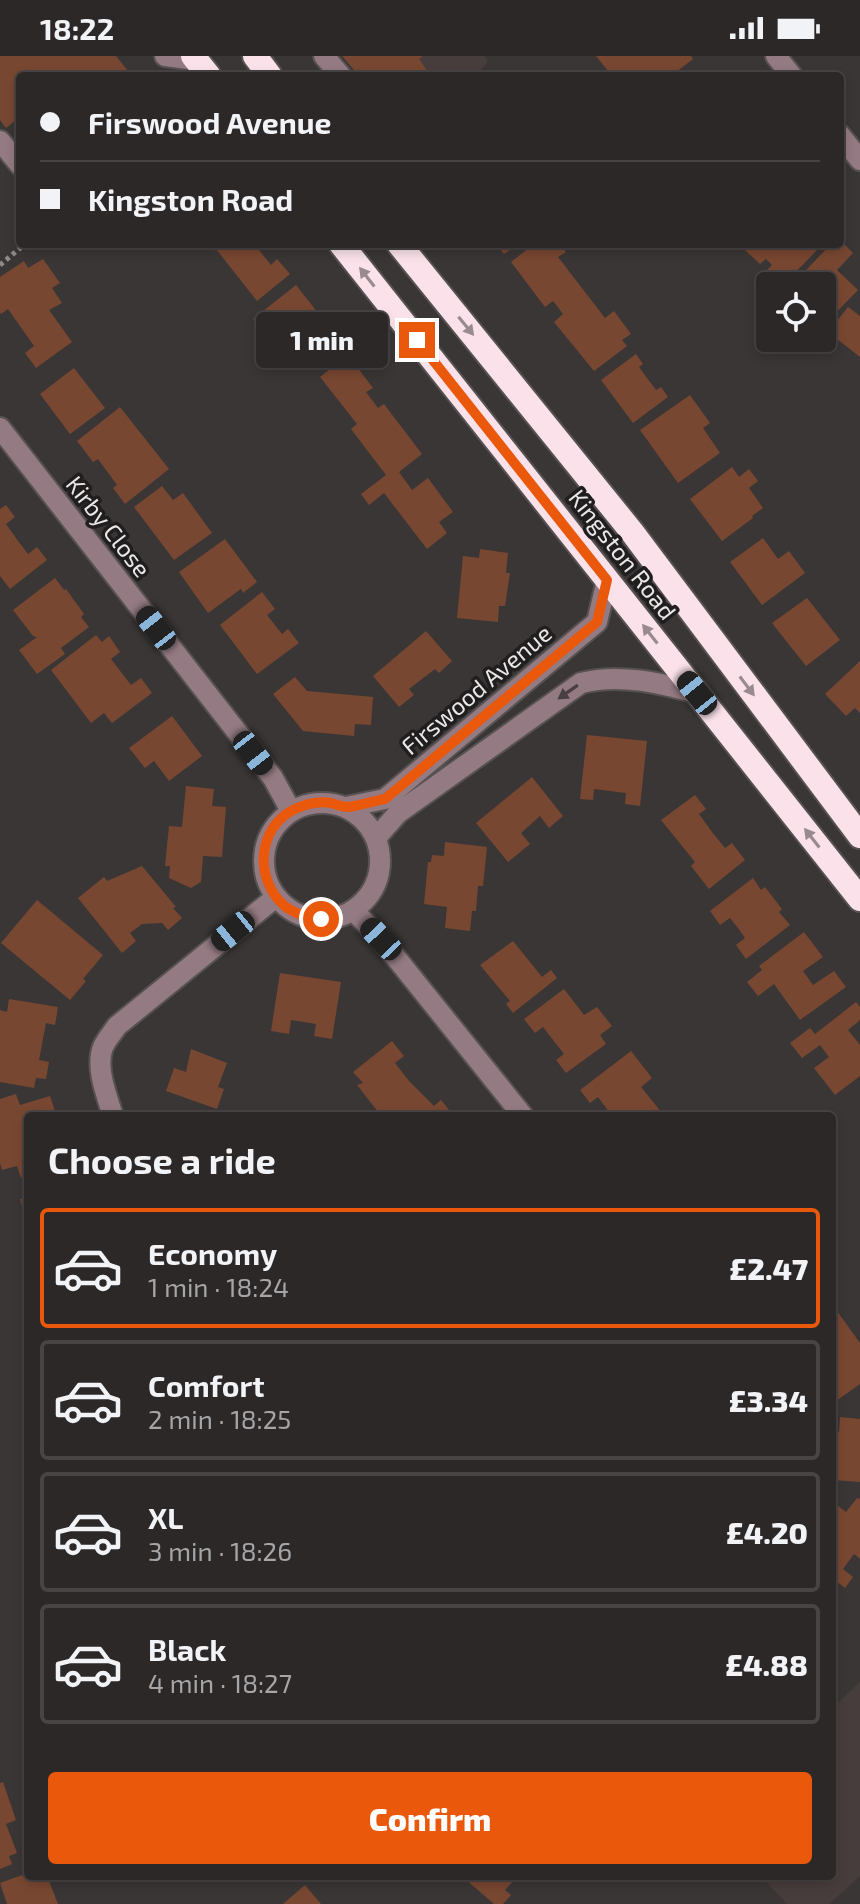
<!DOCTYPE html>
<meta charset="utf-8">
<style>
body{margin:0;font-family:"Exo 2",sans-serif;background:#383434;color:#f1f3f6;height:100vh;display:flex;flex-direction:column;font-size:30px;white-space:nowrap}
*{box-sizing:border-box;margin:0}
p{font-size:26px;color:#a6a6a8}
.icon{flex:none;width:44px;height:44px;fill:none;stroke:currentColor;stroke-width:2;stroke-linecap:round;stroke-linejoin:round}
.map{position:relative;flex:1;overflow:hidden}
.sheet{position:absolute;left:24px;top:1056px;width:812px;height:768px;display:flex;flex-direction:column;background:#2c2828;border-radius:8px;box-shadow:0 4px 12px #0003,0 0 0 2px #484445}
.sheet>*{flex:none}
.banner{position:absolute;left:16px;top:16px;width:828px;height:176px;border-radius:8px;box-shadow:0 4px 12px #0003,0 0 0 2px #484445;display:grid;align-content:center;height:176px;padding:0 24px;background:#2c2828}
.tools{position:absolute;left:756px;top:216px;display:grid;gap:16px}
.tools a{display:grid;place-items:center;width:80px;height:80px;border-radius:8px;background:#2c2828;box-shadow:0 4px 12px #0003,0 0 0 2px #484445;font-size:40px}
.end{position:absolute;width:36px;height:36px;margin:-18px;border:10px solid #ea580c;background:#fff;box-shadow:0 0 0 4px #fff}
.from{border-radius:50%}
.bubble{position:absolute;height:56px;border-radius:8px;background:#2c2828;box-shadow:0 4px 12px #0003,0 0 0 2px #484445;font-size:26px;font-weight:800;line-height:56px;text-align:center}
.car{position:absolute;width:24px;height:48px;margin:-24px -12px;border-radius:10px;box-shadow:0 0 6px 2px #0007;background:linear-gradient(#222 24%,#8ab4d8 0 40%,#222 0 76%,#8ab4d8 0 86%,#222 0)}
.banner b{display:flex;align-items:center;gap:28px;height:76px;font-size:30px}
.banner b+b{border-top:2px solid #484445}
.banner i{width:20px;height:20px;background:#f1f3f6}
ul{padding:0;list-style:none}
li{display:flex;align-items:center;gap:24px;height:120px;margin:0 16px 12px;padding:0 8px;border:4px solid #484445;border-radius:8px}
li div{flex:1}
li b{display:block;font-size:30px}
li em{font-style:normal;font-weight:800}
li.active{border-color:#ea580c}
li>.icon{width:72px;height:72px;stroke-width:1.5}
h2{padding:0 24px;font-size:36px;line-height:96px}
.action{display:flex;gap:16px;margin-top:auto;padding:16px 24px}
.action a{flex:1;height:92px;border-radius:8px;background:#ea580c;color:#fff;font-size:32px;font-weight:800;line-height:92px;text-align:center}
.status{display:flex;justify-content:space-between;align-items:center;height:56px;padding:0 40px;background:#2c2828;direction:ltr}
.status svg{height:22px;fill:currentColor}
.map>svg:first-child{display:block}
.built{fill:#483d3d}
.building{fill:#784731}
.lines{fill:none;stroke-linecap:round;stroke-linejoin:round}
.minor-casing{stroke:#565252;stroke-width:24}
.highway-casing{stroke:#565252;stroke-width:28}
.path{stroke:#8d8a8a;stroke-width:5;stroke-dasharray:4 4;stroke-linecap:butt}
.minor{stroke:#947a83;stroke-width:20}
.highway{stroke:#fbe2ea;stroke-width:24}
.oneway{fill:#988a8e}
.oneway2{fill:#493e41}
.route{stroke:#ea580c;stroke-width:10}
.labels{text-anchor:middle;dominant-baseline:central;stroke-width:7;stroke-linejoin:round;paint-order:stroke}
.street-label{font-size:24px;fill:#eae8e8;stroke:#201e1e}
</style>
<div class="status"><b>18:22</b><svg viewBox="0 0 49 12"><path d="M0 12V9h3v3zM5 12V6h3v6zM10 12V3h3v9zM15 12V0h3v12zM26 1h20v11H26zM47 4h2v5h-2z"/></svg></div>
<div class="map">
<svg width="860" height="1848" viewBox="0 0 860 1848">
<rect width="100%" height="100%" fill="#3a3636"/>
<path class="built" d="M342,0H484L488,5L477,20H359Z
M860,1626V1820L829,1848H787L761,1820H832V1652Z"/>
<path class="building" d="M0,0H116L132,20H20V61L6,72L0,64Z
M342,0H423L419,3L431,20H359Z
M596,0H691L693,3L671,20H612Z
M840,184L853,197L837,214L858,234L822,271V230H791L831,188H840Z
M208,188H254L271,209L277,203L290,218L257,245L216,193L214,195Z
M496,188H518L504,198Z
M534,188H560L566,196L558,201L605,262L614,255L631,278L622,284L627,290L594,315L554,266L563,258L557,250L553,245L545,251L511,206Z
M751,188H823L782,230L766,215L772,209L766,203L760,208L745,194Z
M43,203L60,227L52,232L62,247L49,254L72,286L36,312L25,297L34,290L8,253L1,258L0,256V221L24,205L28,212Z
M296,229L333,276L330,278L336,286L311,305L307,300L303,303L277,273L267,281L253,263Z
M848,251L860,260V301L828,276Z
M636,298L643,308L639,311L656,334L661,331L668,341L633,367L601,324Z
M348,299L373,332L366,336L378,352L384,348L422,398L399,416L412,434L428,422L453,456L439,466L447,477L427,493L384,437L369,449L361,438L386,419L351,373L357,368L320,321Z
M74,312L105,352L70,378L40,338Z
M690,339L710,367L703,372L720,397L678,427L640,374Z
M120,351L169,413L125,448L113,432L117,429L98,403L93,406L77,385Z
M732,411L739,421L749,413L758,425L749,432L763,452L752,460L753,462L722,485L690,443Z
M162,430L173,444L183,437L212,477L174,504L134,451Z
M6,449L15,461L6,468L18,485L28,498L37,491L47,504L10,533L0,520V453Z
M763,482L778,503L789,495L805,517L762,549L730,506Z
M225,483L257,526L243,537L241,533L208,557L179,516Z
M480,493L508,497L506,517H510L505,550H499L498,566L457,562L463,500L479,502Z
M55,522L64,534L66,533L84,558L81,561L89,571L61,592L65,598L37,618L19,594L37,581L33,580L13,554Z
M262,536L275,553L267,559L282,578L288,573L299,587L257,618L220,569Z
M807,542L840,584L806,610L772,567Z
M426,575L452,605L439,617L435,613L409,633L414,639L399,651L373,620Z
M96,579L102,586L109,580L120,596L111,603L131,629L141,622L152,637L112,667L104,657L91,667L51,614Z
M860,605V657L855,652L846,660L825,638Z
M295,621L307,635L373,641L371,669L355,668L354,680L303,675L273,638Z
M172,660L202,700L169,725L154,705L145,712L129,692Z
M587,679L647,685L640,750L625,748L626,737L594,733L593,744L580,743Z
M532,721L563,760L549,772L540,760L521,777L530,788L508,806L476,767Z
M186,730L214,733L212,750L226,751L222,801L203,800L201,826L191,832L169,822L170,810H165L169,770L182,771Z
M695,739L706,753L699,758L712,776L725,792L732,787L745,804L709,833L691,810L695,806L661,764Z
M445,786L487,791L483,830H478L476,855H472L470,875L445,872L447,851L424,848L428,806H431L432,799L444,800Z
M142,810L176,851L173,852L182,862L168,874L162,867L142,868L130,877L136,885L122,897L78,842L104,821L107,825Z
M753,822L761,834L765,831L775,844L782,853L779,856L790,869L746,903L736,889L745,882L738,872L730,862L720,869L710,855Z
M37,844L103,899L83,923L86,925L70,944L1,887Z
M804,876L823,901L803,915L813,929L834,915L846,931L800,964L774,928L758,940L747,926L762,914L759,910Z
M513,885L542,921L551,914L557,922L513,957L506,948L510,945L480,909Z
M280,917L341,926L332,983L314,980L316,968L291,964L289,978L271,975Z
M564,933L584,959L597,951L612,970L600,979L606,988L566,1017L556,1004L564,998L543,971L535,977L524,963Z
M9,943L58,951L55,969L46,967L39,1004L49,1006L46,1023L36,1022L34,1032L0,1026V954L7,956Z
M856,946L860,951V964L848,974L860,989V1020L835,1039L814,1012L829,1001L820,989L802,1002L790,987L810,972L815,978Z
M392,985L404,1000L395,1007L409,1025L434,1050L441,1044L454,1060H382L375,1052L357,1029L363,1027L353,1016Z
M191,993L227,1007L218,1031L224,1033L217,1053L166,1035L174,1012L186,1016Z
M631,995L652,1022L641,1031L662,1057L659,1060H612L598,1041L590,1047L580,1034Z
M16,1038L20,1049L50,1040L55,1055L42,1060H28V1120L21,1122L17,1110L2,1114L0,1107V1043Z
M28,1141V1170H27L20,1143Z
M837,1255L860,1287V1328L836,1345L832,1339V1327L836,1324L832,1319V1259Z
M840,1361L860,1363V1426L834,1424L836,1408H833L836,1376H839Z
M857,1442L860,1443V1503L854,1498L843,1513L853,1521L845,1532L832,1522V1445L846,1456Z
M3,1726L16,1764L6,1768L17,1797L9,1800L12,1808L0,1813V1727Z
M28,1817V1820H47L58,1848H7L0,1827Z
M466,1820H518L505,1834L511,1839L503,1848H494L464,1822Z
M305,1829L321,1848H283Z"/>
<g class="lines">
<g class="minor-casing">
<path id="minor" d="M165,0L196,4
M324,0L341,20
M776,0L792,20
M840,79L860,104
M0,85L20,109
M0,372L273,722L291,755
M264 805a58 58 0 1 1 116 0a58 58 0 1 1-116 0Z
M346,751L385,743L597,566L607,524
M376,782L398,757L581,627C619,617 660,627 697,637
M353,854L381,883L523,1060
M113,1060C107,1040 95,1012 103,991C106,984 113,976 117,970L276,841"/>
</g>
<g class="highway-casing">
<path id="highway" d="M193,0L209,20
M255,0L270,20
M341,188L860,843
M399,188L632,476L860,780"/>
</g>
<path class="path" d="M0,209L25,188"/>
<use href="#minor" class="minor"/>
<use href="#highway" class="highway"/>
</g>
<defs><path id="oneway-solid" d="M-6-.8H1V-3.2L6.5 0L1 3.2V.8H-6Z" transform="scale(2)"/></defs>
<g class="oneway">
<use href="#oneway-solid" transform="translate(367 221) rotate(-128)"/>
<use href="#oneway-solid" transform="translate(466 270) rotate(51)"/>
<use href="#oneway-solid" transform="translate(650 578) rotate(-128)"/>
<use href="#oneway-solid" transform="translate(747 630) rotate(53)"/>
<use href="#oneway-solid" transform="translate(812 782) rotate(-128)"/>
</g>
<use class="oneway2" href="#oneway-solid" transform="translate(568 636) rotate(145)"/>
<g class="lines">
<path class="route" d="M321,863C308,861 297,859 286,851C254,826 256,771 295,753C306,748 319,745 331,747C337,749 343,751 349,751C361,749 374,745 385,743L597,566L607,524L417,284"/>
</g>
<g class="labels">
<g class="street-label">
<text transform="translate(109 470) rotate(52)">Kirby Close</text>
<text transform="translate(623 498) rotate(52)">Kingston Road</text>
<text transform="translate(476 633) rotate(-40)">Firswood Avenue</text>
</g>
</g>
</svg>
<div class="tools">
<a><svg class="icon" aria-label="locate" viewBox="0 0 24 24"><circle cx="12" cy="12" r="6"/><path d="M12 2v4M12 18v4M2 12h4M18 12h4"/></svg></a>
</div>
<i class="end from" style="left:321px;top:863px"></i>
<i class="end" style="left:417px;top:284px"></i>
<div class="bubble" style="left:256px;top:256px;width:132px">1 min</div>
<i class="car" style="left:156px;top:572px;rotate:322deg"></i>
<i class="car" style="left:697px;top:637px;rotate:321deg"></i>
<i class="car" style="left:253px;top:697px;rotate:142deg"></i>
<i class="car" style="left:233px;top:875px;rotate:231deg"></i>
<i class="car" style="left:381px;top:883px;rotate:317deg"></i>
<div class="banner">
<b><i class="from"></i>Firswood Avenue</b>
<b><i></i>Kingston Road</b>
</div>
<section class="sheet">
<h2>Choose a ride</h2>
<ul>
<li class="active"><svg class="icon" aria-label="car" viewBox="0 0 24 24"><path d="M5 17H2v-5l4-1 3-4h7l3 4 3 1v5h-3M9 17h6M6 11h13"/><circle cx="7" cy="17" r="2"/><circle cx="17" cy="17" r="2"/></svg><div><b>Economy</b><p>1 min · 18:24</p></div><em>£2.47</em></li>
<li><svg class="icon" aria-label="car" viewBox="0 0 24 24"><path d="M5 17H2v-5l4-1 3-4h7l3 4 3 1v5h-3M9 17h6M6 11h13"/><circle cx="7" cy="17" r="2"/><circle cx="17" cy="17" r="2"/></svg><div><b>Comfort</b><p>2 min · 18:25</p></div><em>£3.34</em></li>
<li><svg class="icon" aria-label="car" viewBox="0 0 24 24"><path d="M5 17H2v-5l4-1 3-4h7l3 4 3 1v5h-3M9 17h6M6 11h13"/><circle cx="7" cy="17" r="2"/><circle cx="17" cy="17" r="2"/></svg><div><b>XL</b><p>3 min · 18:26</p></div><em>£4.20</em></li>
<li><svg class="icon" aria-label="car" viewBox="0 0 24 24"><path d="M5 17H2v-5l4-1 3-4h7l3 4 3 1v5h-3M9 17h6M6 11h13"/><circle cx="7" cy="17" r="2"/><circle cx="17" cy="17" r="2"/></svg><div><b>Black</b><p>4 min · 18:27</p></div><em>£4.88</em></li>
</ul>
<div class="action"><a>Confirm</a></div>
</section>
</div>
